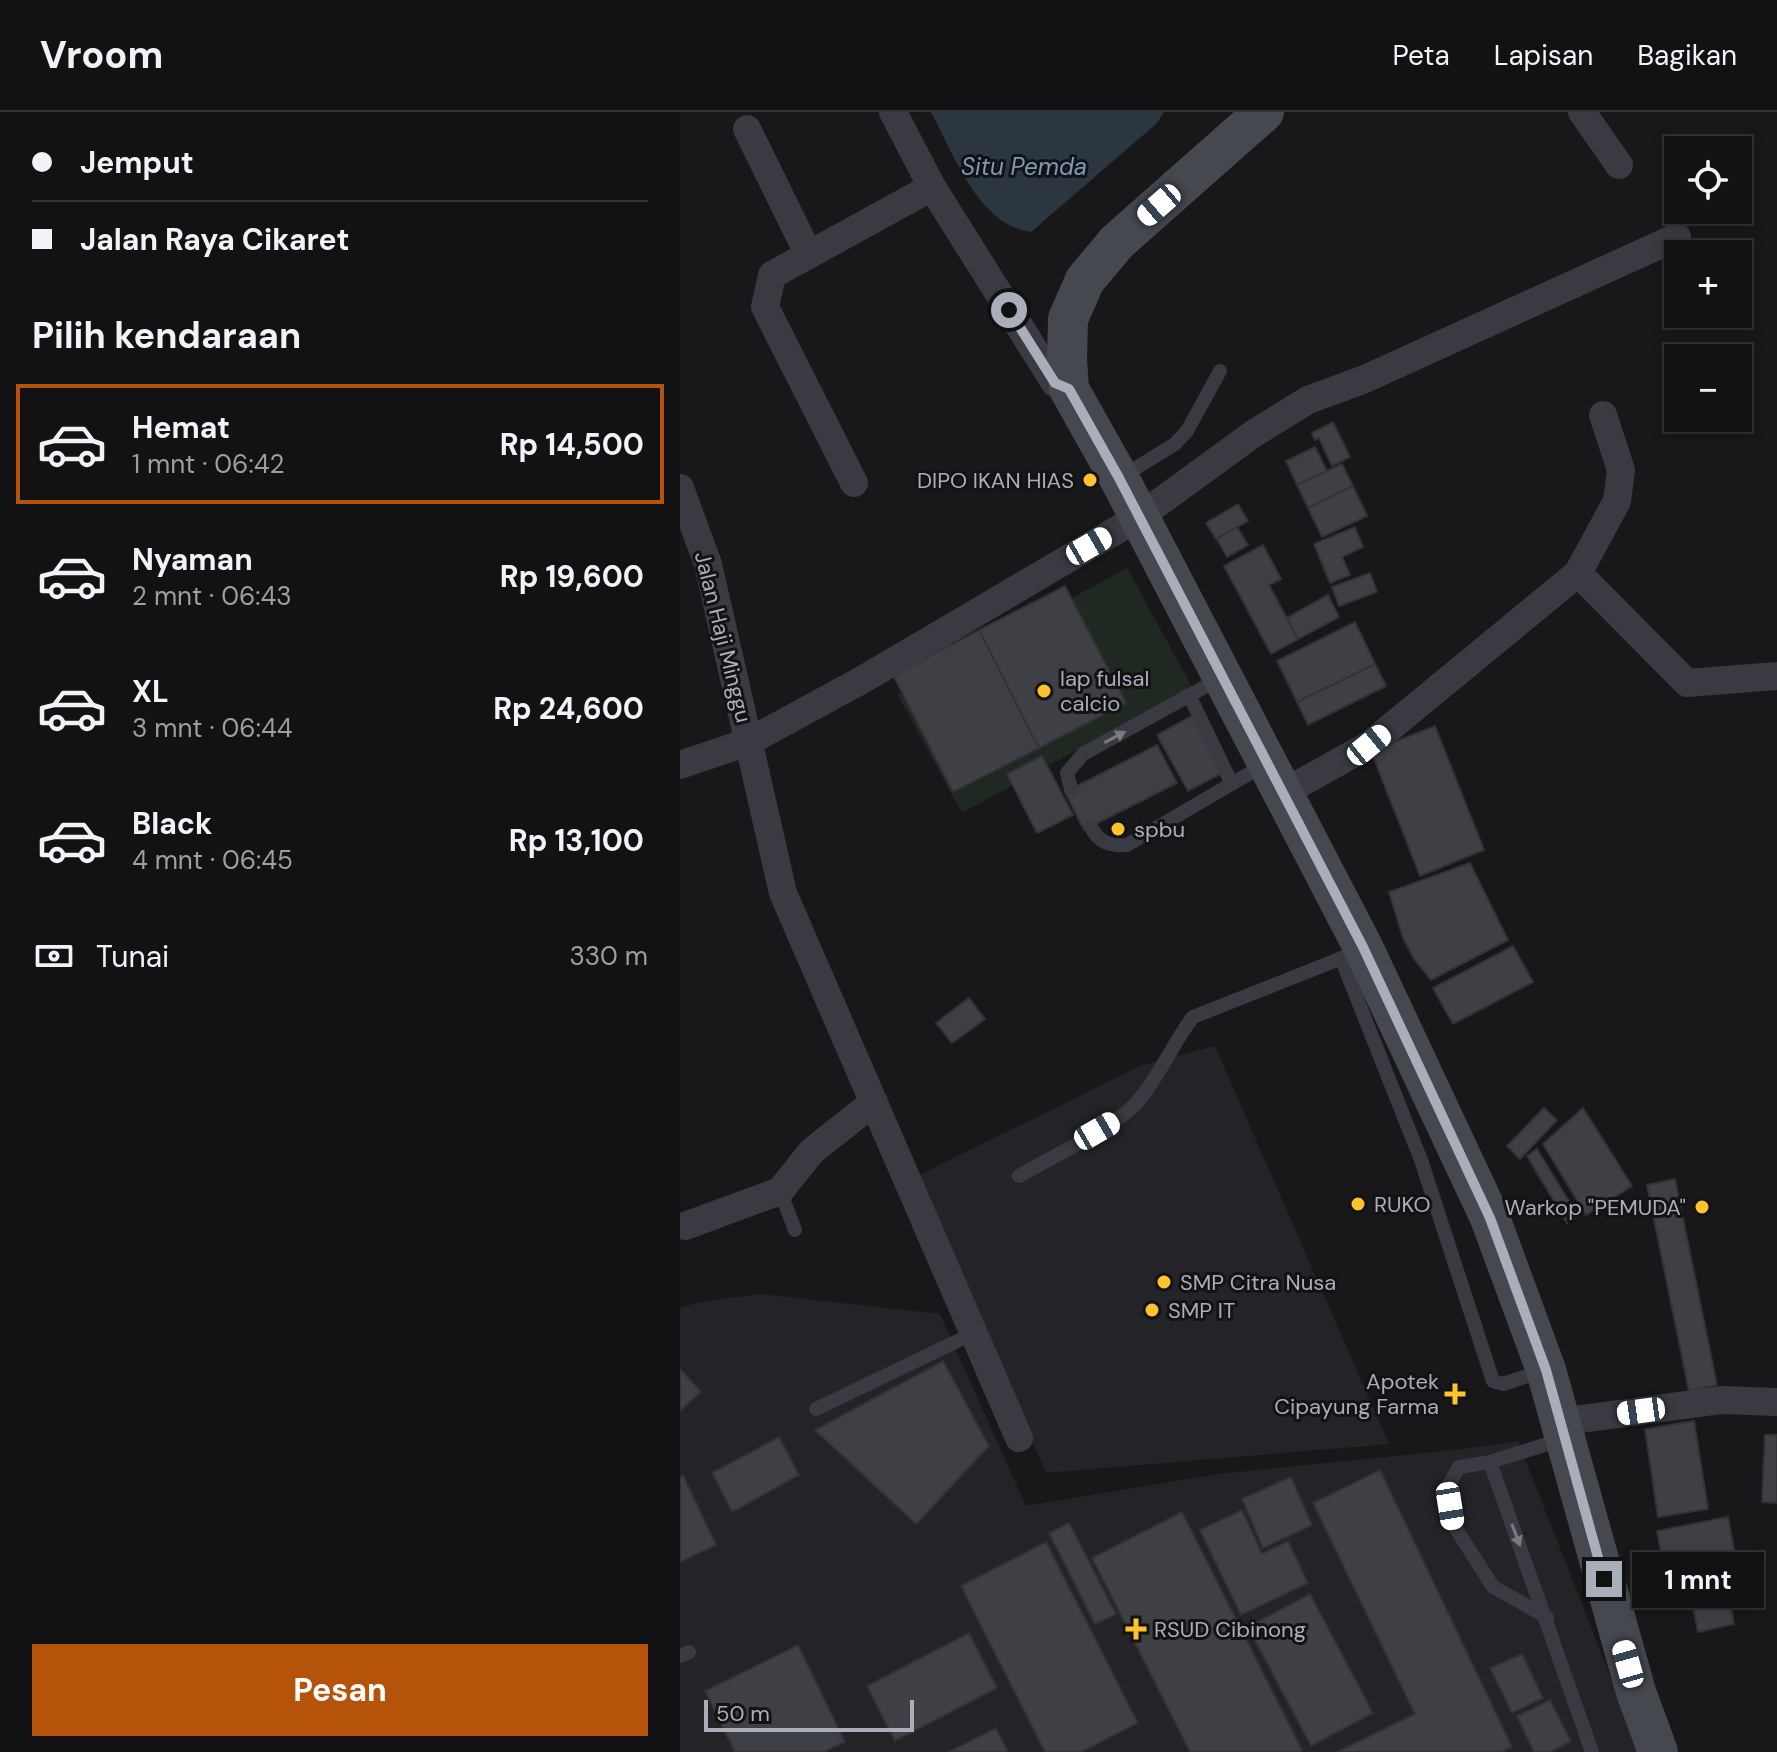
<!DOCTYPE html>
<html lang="id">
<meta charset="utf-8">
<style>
body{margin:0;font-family:"DM Sans",sans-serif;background:#1b1b1d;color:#f1f3f6;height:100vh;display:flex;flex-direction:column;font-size:30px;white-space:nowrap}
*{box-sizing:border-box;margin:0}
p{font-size:26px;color:#9c9ea0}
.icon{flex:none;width:44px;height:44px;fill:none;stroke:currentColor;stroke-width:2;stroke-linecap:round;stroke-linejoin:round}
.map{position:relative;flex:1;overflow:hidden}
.details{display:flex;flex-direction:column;background:#121214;width:680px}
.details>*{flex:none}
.guide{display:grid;align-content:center;height:176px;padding:0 32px;background:#121214}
.buttons{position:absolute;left:984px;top:24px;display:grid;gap:16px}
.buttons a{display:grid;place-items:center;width:88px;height:88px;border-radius:0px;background:#121214;box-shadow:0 4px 12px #0003,0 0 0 2px #313234;font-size:40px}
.scale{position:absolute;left:24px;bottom:20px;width:210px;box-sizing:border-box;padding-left:8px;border:4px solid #a9aebb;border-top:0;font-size:22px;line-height:28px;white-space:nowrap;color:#a9aebb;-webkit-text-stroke:6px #131315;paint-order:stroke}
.end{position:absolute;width:36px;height:36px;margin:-18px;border:10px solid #a9aebb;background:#111;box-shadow:0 0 0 4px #111}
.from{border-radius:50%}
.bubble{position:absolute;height:56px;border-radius:0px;background:#121214;box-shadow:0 4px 12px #0003,0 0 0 2px #313234;font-size:26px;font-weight:700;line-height:56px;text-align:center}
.car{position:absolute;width:24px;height:48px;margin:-24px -12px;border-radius:10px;box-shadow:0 0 6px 2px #0007;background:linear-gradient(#fff 24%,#345 0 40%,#fff 0 76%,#345 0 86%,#fff 0)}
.guide b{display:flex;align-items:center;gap:28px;height:76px;font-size:30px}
.guide b+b{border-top:2px solid #313234}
.guide i{width:20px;height:20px;background:#f1f3f6}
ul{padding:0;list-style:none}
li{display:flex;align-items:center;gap:24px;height:120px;margin:0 16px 12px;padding:0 16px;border:4px solid transparent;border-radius:0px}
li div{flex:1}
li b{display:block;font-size:30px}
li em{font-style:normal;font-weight:700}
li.current{border-color:#b45309}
li>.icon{width:72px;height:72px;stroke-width:1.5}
h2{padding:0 32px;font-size:36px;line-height:96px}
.pay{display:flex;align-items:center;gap:20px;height:88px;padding:0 32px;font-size:30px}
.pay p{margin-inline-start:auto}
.primary-button{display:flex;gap:16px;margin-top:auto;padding:16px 32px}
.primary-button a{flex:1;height:92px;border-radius:0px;background:#b45309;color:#fff;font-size:32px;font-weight:700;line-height:92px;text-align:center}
header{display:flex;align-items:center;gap:48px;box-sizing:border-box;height:112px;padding:0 40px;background:#121214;border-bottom:2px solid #313234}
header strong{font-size:38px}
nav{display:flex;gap:44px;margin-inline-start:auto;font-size:28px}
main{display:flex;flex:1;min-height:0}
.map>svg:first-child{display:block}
.built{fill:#242428}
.green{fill:#1f2921}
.water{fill:#2c3640}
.building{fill:#3f4045;stroke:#323237;stroke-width:2}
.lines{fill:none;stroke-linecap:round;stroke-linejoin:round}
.service{stroke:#3a3b42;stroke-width:14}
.minor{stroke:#3a3b42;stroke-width:28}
.secondary{stroke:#464850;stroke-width:40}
.oneway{fill:#777a85}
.route{stroke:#a9aebb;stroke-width:10}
.poi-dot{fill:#ffc32b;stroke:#131315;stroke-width:3}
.labels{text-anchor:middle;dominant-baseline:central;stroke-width:6;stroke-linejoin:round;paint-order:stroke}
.poi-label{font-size:22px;fill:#a9aebb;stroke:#131315;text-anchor:start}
.street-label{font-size:22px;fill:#a9aebb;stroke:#131315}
.water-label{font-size:24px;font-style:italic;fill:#7d9ab9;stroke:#131315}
</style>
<header>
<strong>Vroom</strong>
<nav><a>Peta</a><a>Lapisan</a><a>Bagikan</a></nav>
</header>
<main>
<section class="details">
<div class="guide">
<b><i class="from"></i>Jemput</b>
<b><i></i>Jalan Raya Cikaret</b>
</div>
<h2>Pilih kendaraan</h2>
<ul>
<li class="current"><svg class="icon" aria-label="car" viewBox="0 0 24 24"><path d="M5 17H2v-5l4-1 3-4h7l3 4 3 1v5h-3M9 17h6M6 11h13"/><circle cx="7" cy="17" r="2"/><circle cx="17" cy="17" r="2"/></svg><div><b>Hemat</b><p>1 mnt · 06:42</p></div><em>Rp 14,500</em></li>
<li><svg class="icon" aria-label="car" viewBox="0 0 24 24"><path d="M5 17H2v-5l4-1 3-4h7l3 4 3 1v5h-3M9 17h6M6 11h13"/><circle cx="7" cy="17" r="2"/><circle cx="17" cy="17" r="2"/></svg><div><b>Nyaman</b><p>2 mnt · 06:43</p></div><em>Rp 19,600</em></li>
<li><svg class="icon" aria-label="car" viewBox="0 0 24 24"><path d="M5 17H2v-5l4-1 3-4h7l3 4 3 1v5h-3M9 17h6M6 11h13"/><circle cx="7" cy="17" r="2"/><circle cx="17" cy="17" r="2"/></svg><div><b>XL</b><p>3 mnt · 06:44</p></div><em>Rp 24,600</em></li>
<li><svg class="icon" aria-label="car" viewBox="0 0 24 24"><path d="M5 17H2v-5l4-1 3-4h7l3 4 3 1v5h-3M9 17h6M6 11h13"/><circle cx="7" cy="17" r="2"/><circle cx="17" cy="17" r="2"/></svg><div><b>Black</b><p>4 mnt · 06:45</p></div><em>Rp 13,100</em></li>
</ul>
<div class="pay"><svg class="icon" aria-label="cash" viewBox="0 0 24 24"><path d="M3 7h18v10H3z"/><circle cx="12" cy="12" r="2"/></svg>Tunai<p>330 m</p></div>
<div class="primary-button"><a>Pesan</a></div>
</section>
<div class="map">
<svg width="1097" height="1640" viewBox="0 0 1097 1640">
<rect width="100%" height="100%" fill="#18181a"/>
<path class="built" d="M535,934L709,1332L366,1361L235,1065L462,953Z
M80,1182L260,1202L346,1394L539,1362L783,1337L838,1329L960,1640H0V1196L20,1190Z"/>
<path class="green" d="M447,456L512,575L282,701L217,582Z"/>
<path class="water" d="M251,0H484L476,12L351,120C298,113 274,42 251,0Z"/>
<path class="building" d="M653,310L670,345L652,354L639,326L635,328L632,321Z
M635,335L647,359L617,373L606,349Z
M662,352L673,374L628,396L617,373Z
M673,374L687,404L642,425L628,396Z
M558,392L568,409L536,427L526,411Z
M557,415L568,433L547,445L537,427Z
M675,415L683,435L662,445L670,463L650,471L634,432Z
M583,433L601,467L589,473L618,527L591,542L544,454Z
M690,461L697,480L659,494L652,475Z
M385,474L446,591L359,636L299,518Z
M648,483L659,505L618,527L607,506Z
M675,510L695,552L617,590L597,549Z
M299,518L359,636L273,680L213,563Z
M695,552L706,574L628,613L617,590Z
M512,604L542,661L508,679L477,623Z
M755,614L804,738L740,764L691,639Z
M477,633L497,671L404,718L385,680Z
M362,644L393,703L357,721L327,662Z
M790,751L828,828L751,868L734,847L723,826L709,780Z
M833,834L853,870L773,912L753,876Z
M289,886L305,907L272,931L256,911Z
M864,996L877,1008L840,1047L827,1034Z
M903,996L952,1074L906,1103L863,1032Z
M857,1037L898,1104L887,1111L847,1044Z
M995,1067L1037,1273L1009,1279L967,1073Z
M263,1249L309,1334L236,1412L135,1318Z
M0,1257L21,1280L0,1299Z
M1014,1309L1028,1397L978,1405L965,1317Z
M1085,1323H1097V1391L1082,1390Z
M99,1325L119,1363L52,1400L32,1361Z
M700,1358L832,1635L821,1640H657L735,1602L633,1391Z
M3,1363L36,1433L0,1450V1365Z
M611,1365L632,1413L583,1436L562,1387Z
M562,1398L582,1442L608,1429L628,1471L561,1503L520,1418Z
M502,1400L622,1638L619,1640H510L412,1446Z
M1048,1405L1057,1453L1044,1456L1054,1512L1018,1520L1007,1463L986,1468L977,1419Z
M389,1411L436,1502L415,1512L369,1421Z
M366,1430L458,1611L401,1640H365L281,1474Z
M630,1482L693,1601L631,1634L568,1515Z
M289,1521L317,1576L215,1629L187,1574Z
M118,1533L165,1630L144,1640H55L25,1579Z
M842,1542L863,1586L832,1601L810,1556Z
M870,1588L891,1629L871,1640H854L837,1604Z
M316,1616L328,1640H269Z"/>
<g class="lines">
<path class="service" d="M443,364L495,332L507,319L540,259
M510,585L552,672
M391,677L387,661L403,642L541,566
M411,715C419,731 430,734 447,733L584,653
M661,846L741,1048L813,1269L823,1272L865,1258
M339,1064C371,1045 437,1015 459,988C480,963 493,931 513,905L667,844
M100,1079L115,1118
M136,1297L294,1221
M810,1350L912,1640
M867,1505L813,1475L773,1412L767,1376L779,1355L810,1350L883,1327
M0,1544L9,1540"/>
<path class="minor" d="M213,0L252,75L375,271L389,277
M902,0L939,53
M67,17L129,143
M174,371L85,195L92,163L252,75
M0,376L28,452L103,781L339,1326
M898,461L1007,571L1097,564
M0,653L68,630L182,568L459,405L573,322L628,288L685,267L997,125
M603,681L689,633L898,461L937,389L941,358L923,303
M5,1114L100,1079L132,1039L194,990
M879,1310L1042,1288L1097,1290"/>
<path class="secondary" d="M584,0L437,130L405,168L388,207L387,247L389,277L439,366L683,835L810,1106L866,1258L956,1580L978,1640"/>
</g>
<defs><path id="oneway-solid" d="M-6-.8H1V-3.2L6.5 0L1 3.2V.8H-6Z" transform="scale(2)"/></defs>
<g class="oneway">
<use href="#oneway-solid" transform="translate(435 625) rotate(-28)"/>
<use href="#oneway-solid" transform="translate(836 1423) rotate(69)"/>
</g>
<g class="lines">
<path class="route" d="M329,198L375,271L389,277L439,366L683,835L810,1106L866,1258L924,1467"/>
</g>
<g class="poi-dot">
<circle cx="410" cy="368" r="8"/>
<circle cx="364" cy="579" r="8"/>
<circle cx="438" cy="717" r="8"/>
<circle cx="678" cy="1092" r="8"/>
<circle cx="1022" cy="1095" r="8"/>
<circle cx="484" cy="1170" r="8"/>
<circle cx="472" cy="1198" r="8"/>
<path d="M771 1270h8v8h8v8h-8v8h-8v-8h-8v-8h8z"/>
<path d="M452 1505h8v8h8v8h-8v8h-8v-8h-8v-8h8z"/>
</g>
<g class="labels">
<g class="poi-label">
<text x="394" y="368" text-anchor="end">DIPO IKAN HIAS</text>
<text x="380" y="566">lap fulsal<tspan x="380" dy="25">calcio</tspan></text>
<text x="454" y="717">spbu</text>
<text x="694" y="1092">RUKO</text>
<text x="1006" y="1095" text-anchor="end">Warkop "PEMUDA"</text>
<text x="500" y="1170">SMP Citra Nusa</text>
<text x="488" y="1198">SMP IT</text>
<text x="759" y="1269" text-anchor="end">Apotek<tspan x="759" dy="25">Cipayung Farma</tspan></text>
<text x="474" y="1517">RSUD Cibinong</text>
</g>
<g class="street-label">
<text transform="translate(43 525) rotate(76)">Jalan Haji Minggu</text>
</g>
<g class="water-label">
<text x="344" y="54">Situ Pemda</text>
</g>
</g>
</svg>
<div class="buttons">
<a><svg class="icon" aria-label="locate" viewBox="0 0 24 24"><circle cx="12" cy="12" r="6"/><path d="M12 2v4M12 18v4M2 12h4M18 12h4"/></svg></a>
<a>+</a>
<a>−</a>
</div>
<div class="scale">50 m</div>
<i class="end from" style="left:329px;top:198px"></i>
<i class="end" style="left:924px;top:1467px"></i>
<div class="bubble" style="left:952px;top:1440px;width:132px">1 mnt</div>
<i class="car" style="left:479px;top:93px;rotate:229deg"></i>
<i class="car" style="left:409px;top:434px;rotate:60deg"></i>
<i class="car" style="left:689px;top:633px;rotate:51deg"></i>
<i class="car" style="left:417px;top:1019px;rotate:60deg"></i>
<i class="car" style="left:961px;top:1299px;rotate:262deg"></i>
<i class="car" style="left:770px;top:1394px;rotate:171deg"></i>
<i class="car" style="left:948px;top:1552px;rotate:344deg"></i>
</div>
</main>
